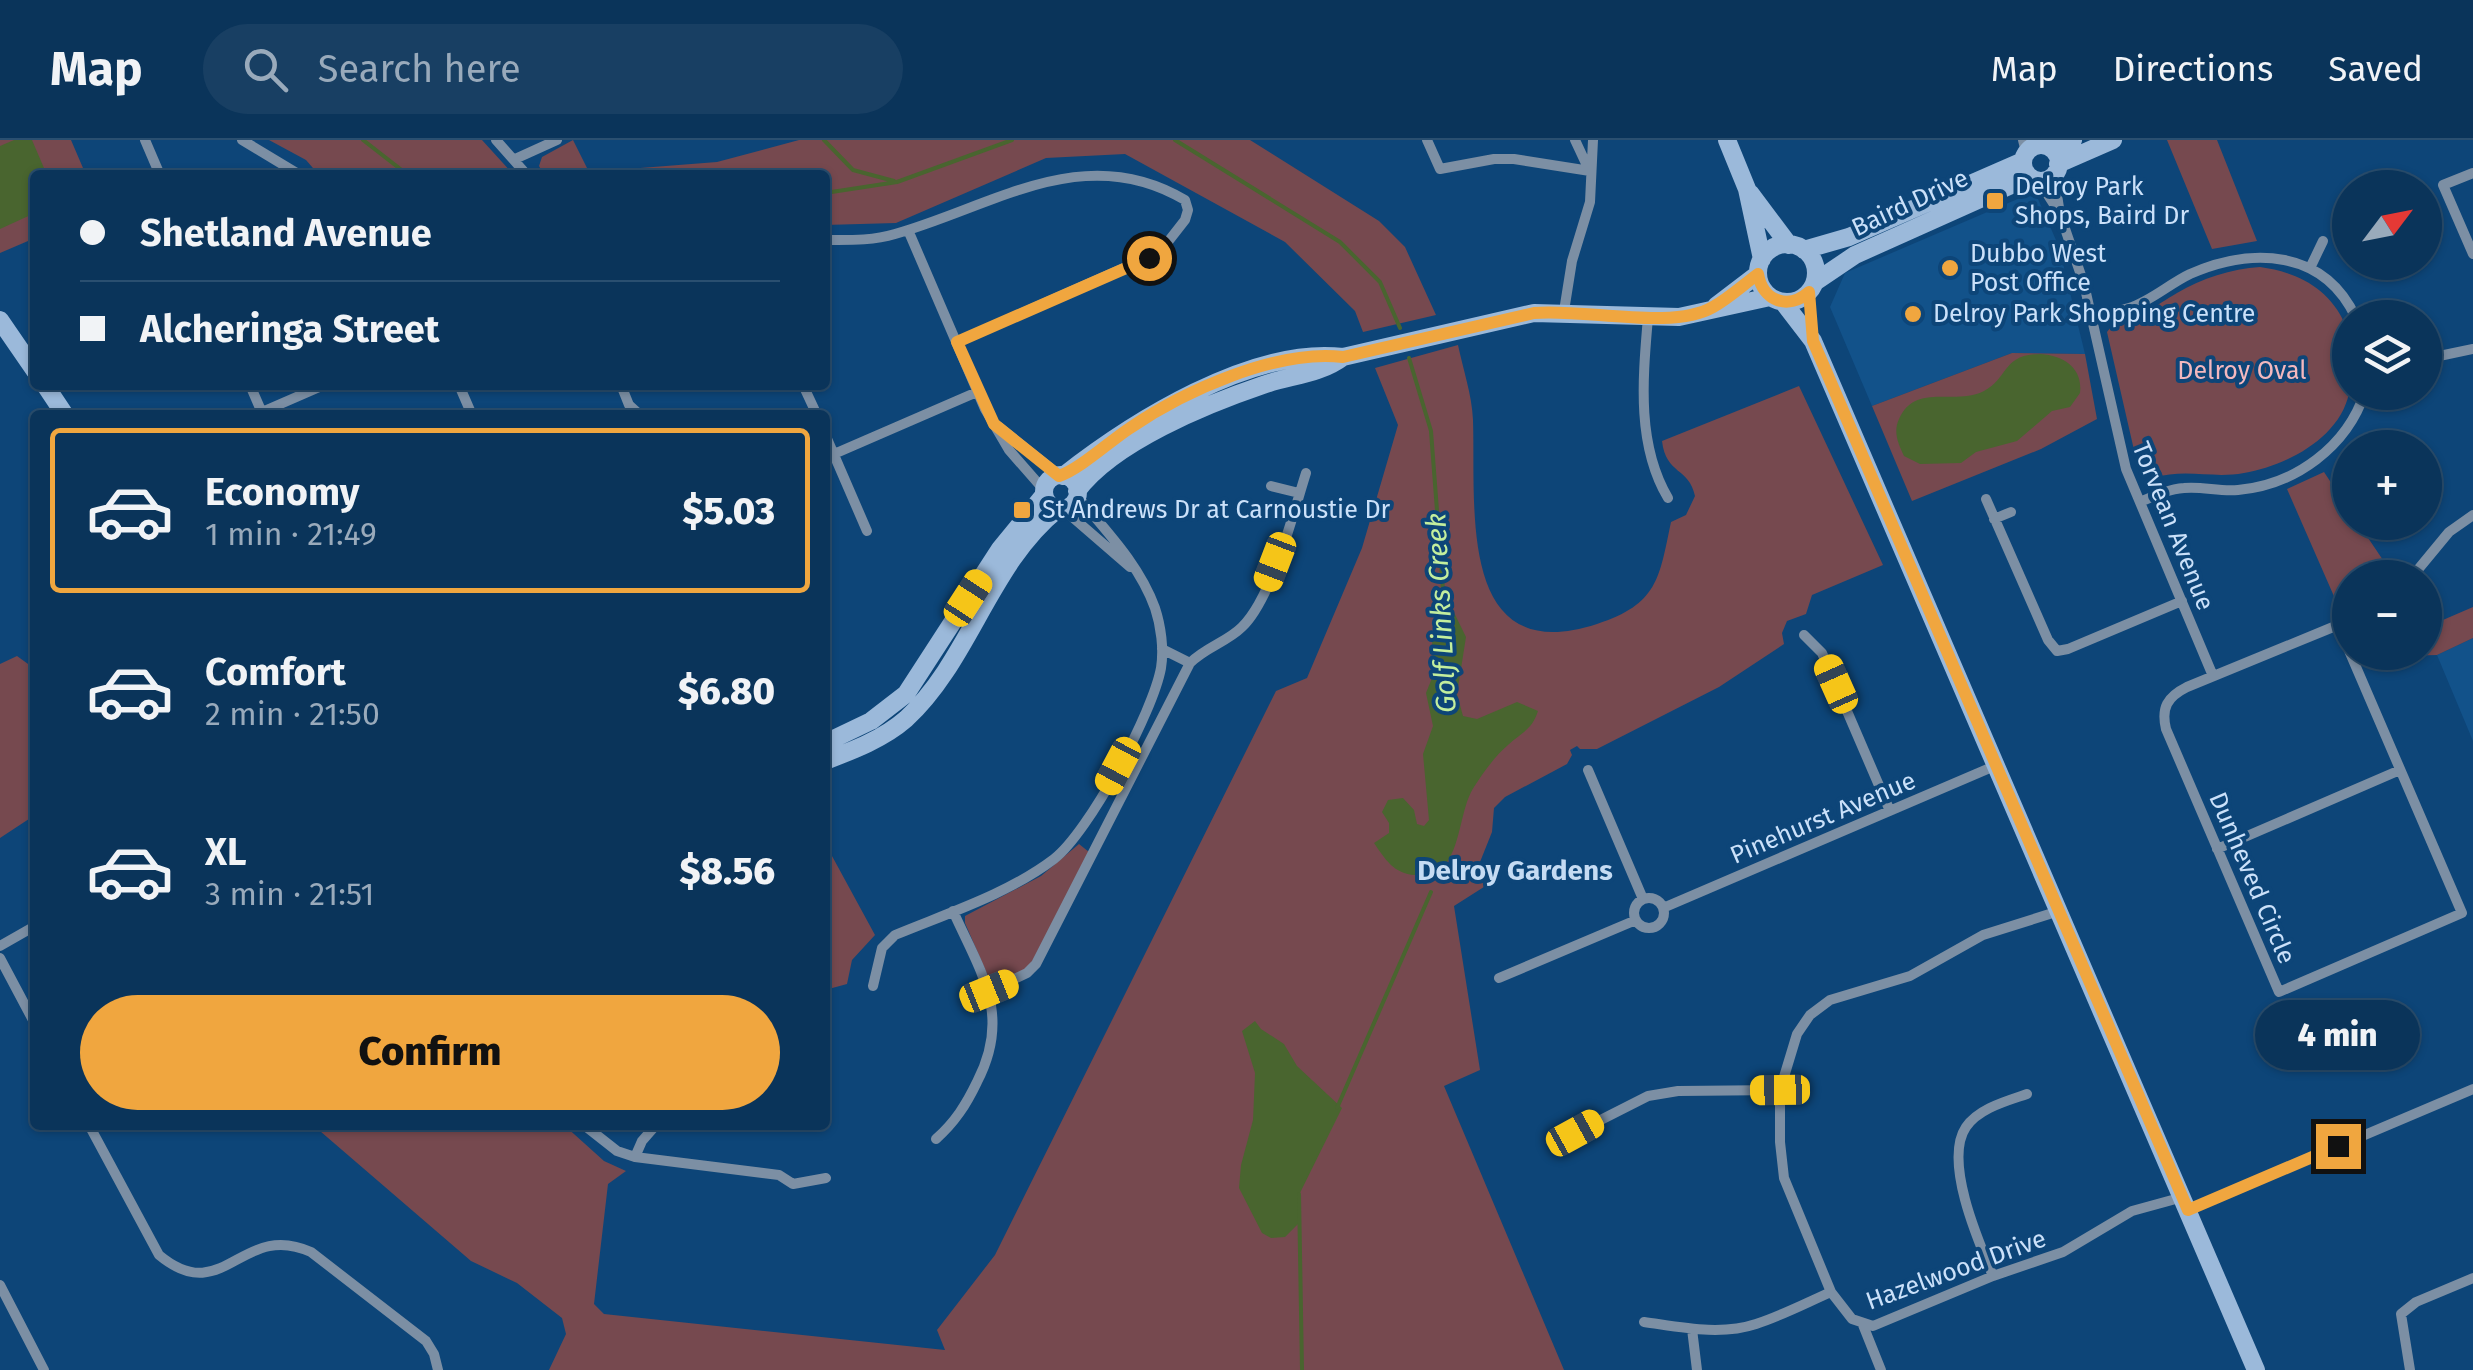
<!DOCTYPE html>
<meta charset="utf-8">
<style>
body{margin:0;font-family:"Fira Sans",sans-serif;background:#183f63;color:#f1f3f6;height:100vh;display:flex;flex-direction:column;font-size:38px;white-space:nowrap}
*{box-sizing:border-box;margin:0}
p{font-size:32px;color:#9ab}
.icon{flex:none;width:55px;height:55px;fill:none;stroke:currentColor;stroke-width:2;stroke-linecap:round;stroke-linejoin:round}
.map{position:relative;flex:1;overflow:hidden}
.drawer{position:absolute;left:30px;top:270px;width:800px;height:720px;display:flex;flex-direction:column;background:#0a345a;border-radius:10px;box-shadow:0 2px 8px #0004,0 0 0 2px #2a4f70}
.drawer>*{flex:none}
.hud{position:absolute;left:30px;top:30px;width:800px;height:220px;border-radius:10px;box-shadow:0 2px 8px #0004,0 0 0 2px #2a4f70;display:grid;align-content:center;height:220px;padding:0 50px;background:#0a345a}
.needle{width:65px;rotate:58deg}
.fabs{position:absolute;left:2332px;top:30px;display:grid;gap:20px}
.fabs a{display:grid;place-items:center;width:110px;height:110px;border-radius:50%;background:#0a345a;box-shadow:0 2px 8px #0004,0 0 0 2px #2a4f70;font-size:50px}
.end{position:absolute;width:45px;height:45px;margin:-22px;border:12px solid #f0a63f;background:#111;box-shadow:0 0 0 5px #111}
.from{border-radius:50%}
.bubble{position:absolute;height:70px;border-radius:35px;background:#0a345a;box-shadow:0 2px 8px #0004,0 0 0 2px #2a4f70;font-size:32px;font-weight:800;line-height:70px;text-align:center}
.car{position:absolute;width:30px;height:60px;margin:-30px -15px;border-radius:12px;box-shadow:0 0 8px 2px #0007;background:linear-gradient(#f5c518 24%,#345 0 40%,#f5c518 0 76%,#345 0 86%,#f5c518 0)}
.hud b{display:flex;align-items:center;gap:35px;height:95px;font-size:38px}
.hud b+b{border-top:2px solid #2a4f70}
.hud i{width:25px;height:25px;background:#f1f3f6}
ul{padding:18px 0 0;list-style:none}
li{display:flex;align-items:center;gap:30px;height:165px;margin:0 20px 15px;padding:0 30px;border:5px solid transparent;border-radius:10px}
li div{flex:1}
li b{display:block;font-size:38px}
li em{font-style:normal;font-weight:800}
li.on{border-color:#f0a63f}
li>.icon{width:90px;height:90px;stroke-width:1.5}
.action{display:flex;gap:20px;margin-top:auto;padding:20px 50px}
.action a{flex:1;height:115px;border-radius:60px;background:#f0a63f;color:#111;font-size:40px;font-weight:800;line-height:115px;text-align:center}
header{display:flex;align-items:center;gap:60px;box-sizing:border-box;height:140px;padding:0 50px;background:#0a345a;border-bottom:2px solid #2a4f70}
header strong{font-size:48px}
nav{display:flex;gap:55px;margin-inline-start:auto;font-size:35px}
.search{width:700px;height:90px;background:#183f63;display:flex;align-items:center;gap:25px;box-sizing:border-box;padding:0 35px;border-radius:55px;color:#9ab;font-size:38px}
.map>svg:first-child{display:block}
.built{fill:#12528a}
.green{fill:#76494f}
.water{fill:#49652f}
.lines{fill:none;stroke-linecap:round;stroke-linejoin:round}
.stream{stroke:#49652f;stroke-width:4}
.street{stroke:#7c8fa4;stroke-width:10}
.secondary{stroke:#9bb9da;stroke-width:18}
.route{stroke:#f0a63f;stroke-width:12}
.poi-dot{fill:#f0a63f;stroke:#0d4578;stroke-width:4}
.labels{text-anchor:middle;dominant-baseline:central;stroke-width:8;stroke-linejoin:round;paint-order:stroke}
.poi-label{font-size:25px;fill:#cbe1fa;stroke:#0d4578;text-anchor:start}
.street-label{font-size:25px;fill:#cbe1fa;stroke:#0d4578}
.park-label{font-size:25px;fill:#f3b8be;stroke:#0d4578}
.water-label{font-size:28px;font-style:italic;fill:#c3ee9d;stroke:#0d4578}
.neighbourhood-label{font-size:28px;font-weight:bold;fill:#c5dbf3;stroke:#0d4578}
</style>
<header>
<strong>Map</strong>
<div class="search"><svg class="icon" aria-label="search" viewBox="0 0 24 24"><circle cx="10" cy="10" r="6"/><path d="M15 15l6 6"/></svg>Search here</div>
<nav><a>Map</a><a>Directions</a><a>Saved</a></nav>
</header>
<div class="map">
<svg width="2473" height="1230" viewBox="0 0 2473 1230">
<rect width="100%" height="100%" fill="#0d4578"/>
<path class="built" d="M2027,55L2038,59L2059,107L2085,214L2012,213L1872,266L1830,167L1845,133Z
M2473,498V601L2437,515Z"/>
<path class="green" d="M0,0H71L86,35H35V98L0,113Z
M269,0H482L514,35H319L306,20Z
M573,0L589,32L717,22L799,0H1250L1379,81L1405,107L1436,175L1363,192L1355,171L1285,102L1125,14L1046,18L896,83L825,85V35H544L539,26L542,17Z
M2167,0H2217L2257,101L2212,109Z
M2260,127C2297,132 2329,148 2345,184C2351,197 2350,208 2350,222C2350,232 2351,243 2349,253C2340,298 2286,326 2244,333C2212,339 2186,328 2153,338L2142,332L2134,310L2107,192L2114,183C2140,178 2155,166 2177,153C2202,138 2231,129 2260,127Z
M1458,205C1463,229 1472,255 1473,280C1476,367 1456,530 1597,484C1658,464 1659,439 1671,382L1686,375L1695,356C1689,327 1666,335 1662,301L1799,246L1883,425L1812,455L1806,474L1787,481L1782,493L1784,504L1719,547L1597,609H1580L1577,606L1570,610L1572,615L1567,624L1505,657L1494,668L1492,692L1480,722L1487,745L1454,766L1480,930L1444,946L1564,1230H549L566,1194L562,1178L517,1143L471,1121L313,985H564L604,1021L626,1031L608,1044L594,1164L604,1174L945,1210L937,1190L995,1115L1276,551L1307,538L1362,408L1398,285L1375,228Z
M2012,213L2085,214L2097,279L2041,309L1912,361L1872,266Z
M2324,332L2350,371V382L2358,383L2389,429L2376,437L2350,438V466L2340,470L2287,349Z
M2473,467V498L2437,515L2367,517L2365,513L2425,512V481L2429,486Z
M17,516L35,529V675L0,698V524Z
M1079,704L1089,712L1028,830L995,845L990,841L965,783V776L1041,736Z
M832,716L875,795L852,820L847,844L825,850V719Z"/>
<path class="water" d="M14,0H32L47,35H35V73L0,89V6Z
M2041,214C2064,216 2083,228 2080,253L2070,267L2052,271L2017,301L1976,312L1961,323L1920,324L1904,316C1898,303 1893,292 1899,279C1915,242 1956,266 1984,251C2009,238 2002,214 2041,214Z
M1442,448L1466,497L1457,554L1463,576L1477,579L1517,562L1538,571C1532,590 1522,592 1508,605C1495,616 1483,633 1474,647C1455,676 1464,740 1415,735C1394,734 1385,719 1374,703L1389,693V683L1382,672L1388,660L1403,658L1414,670L1417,684L1424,686L1429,680L1423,614L1433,586L1426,553L1434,533L1432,500L1440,472Z
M1255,881L1261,889L1284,904L1297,926L1342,968L1299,1055L1298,1084L1285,1097L1271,1098L1262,1093L1239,1048L1241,1025L1253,980L1255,933L1242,891Z"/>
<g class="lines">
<path class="stream" d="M363,0L408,35
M824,0L853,30L894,41
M1175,0L1340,102L1380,142L1400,188
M825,53L897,42L1012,0
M1409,218L1431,291L1443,450
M1337,968L1431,752
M1299,1054L1302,1230"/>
<path class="street" d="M145,0L160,35
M242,0L300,35
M496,0L527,35
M1427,0L1440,29L1494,19H1514L1590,31
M1575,0L1589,30
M2023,0L2026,12
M2039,0L2042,5
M515,19L557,0
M2473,33L2443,45L2473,114
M2054,36L2060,74L2084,144L2126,329L2213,536
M2039,41L2057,69
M908,90L985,269L1009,310L1044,350
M825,100C848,100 872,101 895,94C994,66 1084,0 1185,60L1188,70L1185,80L1160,112L957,202
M2311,126L2323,101
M1564,171L1572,121L1590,62L1593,0
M2091,175C2103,173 2117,172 2129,168C2151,161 2169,144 2190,134C2252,107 2324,109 2356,178
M1648,177C1643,237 1636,304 1668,358
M2425,219L2473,209
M250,245L263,275
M459,245L472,275
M621,245L629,265L640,275
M803,245L817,275
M262,272L324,245
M999,287L1059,335
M825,294L867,391
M834,314L977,252
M1271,346L1299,353
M1986,359L2048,500L2057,511L2068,509L2182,461
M2140,362C2154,356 2169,349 2184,348C2202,346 2220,352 2238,350C2295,345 2347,307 2365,252
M1063,369L1130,427
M1994,379L2011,372
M2411,438L2449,392L2473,375
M2338,485L2462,773L2279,852L2166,589C2161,568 2167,557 2187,547Z
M1804,495L1822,513L1890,671
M1162,509L1190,523
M1588,630L1643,759
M2217,709L2400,630
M1634 773a15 15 0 1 1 30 0a15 15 0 1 1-30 0Z
M1663,768L1997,625
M2059,771L1983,795L1910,836L1830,860L1810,875L1797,894L1780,950V1002L1784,1038L1831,1152L1852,1179L1873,1186L1993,1136L2063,1112L2132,1071L2183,1057
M0,806L35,786
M0,818L35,884
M1499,838L1636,780
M873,846L882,808L895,795C948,773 1008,754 1054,719C1089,692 1153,572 1161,528C1164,509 1161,486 1155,468C1139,424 1106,391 1077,356
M989,851L1027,833L1036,824L1190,523C1206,507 1227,502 1242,487C1272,458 1293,374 1306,333
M89,985L159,1115C224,1169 241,1080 311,1112L426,1201L434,1214L438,1230
M584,985L617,1011L635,1017L779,1035L793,1044L826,1038
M1575,993L1648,956L1678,951L1780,950
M936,999C955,982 966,965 977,942C1012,875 981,833 953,771
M635,1017L642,1001L656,985
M2188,1070L2473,949
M1993,1136C1979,1103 1943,1021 1966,987C1979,968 2007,961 2027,954
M0,1145L44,1230
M1644,1182C1680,1187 1720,1196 1756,1184C1781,1176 1806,1163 1831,1152
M1863,1185L1881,1230
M1692,1189L1697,1230
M2410,1230L2401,1174L2416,1162L2473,1138"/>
<path class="secondary" d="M1727,0L1747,49L1762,119
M2023 23a18 18 0 1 1 36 0a18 18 0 1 1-36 0Z
M2052,9L2073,0
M2058,24L2113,0
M1750,53L1789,105
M1758 133a29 29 0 1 1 58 0a29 29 0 1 1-58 0Z
M1804,110L1849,97L2023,21
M1815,142L1855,115L2029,37
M1783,162L1813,201L2256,1230
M1716,166L1758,134
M0,180L35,231
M45,245L65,275
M1044 352a17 17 0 1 1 34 0a17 17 0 1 1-34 0Z
M1063,336C1132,282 1252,206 1343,217L1534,173L1679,177L1770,157
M1077,351C1113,302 1207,264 1263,245C1291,235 1319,235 1343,217
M825,603L871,581L906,554L1000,409L1044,355
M825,621C854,610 883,599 906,579C970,520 989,424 1058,369"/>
</g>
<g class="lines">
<path class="route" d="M1149,118L957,202L994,284L1059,336C1080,329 1110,301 1130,288C1184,251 1277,209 1343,217L1534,173C1583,168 1672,191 1713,167C1729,158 1743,145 1758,134C1763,162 1789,170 1809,152L1813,201L2188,1070L2338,1006"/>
</g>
<g class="poi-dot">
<rect x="1985" y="51" width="20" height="20" rx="5"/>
<circle cx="1950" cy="128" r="10"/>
<circle cx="1913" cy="174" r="10"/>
<rect x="1012" y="360" width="20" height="20" rx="5"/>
</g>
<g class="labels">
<g class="poi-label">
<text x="2015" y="47">Delroy Park<tspan x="2015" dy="29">Shops, Baird Dr</tspan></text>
<text x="1970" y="114">Dubbo West<tspan x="1970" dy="29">Post Office</tspan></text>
<text x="1933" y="174">Delroy Park Shopping Centre</text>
<text x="1042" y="370">St Andrews Dr at Carnoustie Dr</text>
</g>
<g class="street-label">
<text transform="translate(1910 63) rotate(-25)">Baird Drive</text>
<text transform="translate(2173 386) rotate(68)">Torvean Avenue</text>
<text transform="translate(1823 678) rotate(-23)">Pinehurst Avenue</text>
<text transform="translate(2252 738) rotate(67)">Dunheved Circle</text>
<text transform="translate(1956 1130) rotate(-20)">Hazelwood Drive</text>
</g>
<g class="park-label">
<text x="2242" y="231">Delroy Oval</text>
</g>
<g class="water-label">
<text transform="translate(1441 473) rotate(-93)">Golf Links Creek</text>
</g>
<g class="neighbourhood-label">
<text x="1515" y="730">Delroy Gardens</text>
</g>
</g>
</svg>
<div class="fabs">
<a><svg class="needle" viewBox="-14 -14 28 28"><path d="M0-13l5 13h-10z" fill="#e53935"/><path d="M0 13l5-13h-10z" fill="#9ab"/></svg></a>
<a><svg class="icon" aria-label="layers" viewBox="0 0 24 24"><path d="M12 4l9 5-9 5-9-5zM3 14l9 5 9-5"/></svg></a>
<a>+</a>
<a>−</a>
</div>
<i class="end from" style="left:1149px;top:118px"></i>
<i class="end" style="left:2338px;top:1006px"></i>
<div class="bubble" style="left:2255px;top:860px;width:165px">4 min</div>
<i class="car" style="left:1275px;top:422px;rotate:201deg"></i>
<i class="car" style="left:968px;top:458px;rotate:33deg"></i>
<i class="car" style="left:1836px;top:544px;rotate:336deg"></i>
<i class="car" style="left:1118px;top:626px;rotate:208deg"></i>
<i class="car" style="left:989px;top:851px;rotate:68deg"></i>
<i class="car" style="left:1780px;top:950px;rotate:269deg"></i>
<i class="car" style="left:1575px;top:993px;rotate:61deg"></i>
<div class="hud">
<b><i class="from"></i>Shetland Avenue</b>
<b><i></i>Alcheringa Street</b>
</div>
<section class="drawer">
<ul>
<li class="on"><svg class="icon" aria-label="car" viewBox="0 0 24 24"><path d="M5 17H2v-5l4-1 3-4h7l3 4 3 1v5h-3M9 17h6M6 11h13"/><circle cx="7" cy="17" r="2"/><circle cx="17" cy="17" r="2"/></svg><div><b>Economy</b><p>1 min · 21:49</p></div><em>$5.03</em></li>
<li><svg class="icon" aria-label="car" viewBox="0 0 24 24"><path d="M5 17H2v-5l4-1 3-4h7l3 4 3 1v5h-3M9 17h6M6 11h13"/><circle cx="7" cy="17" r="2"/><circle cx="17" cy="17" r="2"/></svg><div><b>Comfort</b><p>2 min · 21:50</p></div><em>$6.80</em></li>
<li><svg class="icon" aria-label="car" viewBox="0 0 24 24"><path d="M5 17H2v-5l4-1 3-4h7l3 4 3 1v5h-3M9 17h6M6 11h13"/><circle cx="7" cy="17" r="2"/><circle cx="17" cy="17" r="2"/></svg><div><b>XL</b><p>3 min · 21:51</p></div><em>$8.56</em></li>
</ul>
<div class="action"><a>Confirm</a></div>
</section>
</div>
